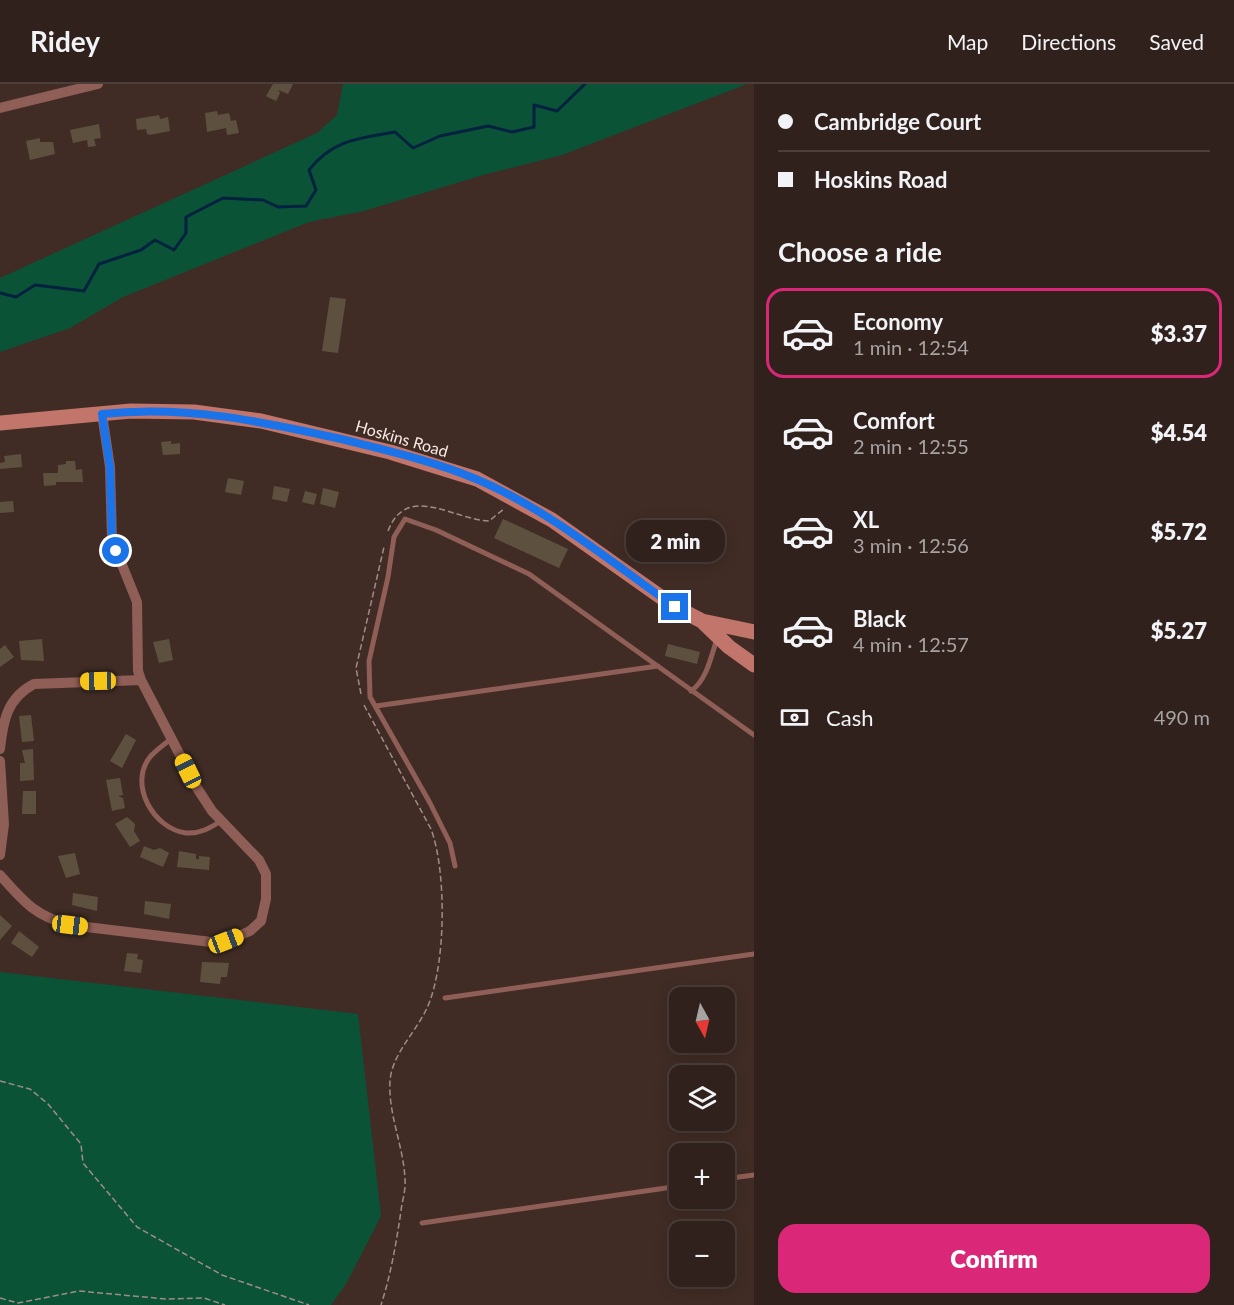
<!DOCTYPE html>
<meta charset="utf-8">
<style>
body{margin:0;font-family:Lato,sans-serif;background:#382925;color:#f1f3f6;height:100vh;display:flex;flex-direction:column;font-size:22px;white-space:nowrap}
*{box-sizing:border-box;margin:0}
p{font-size:20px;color:#a8a3a3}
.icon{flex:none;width:33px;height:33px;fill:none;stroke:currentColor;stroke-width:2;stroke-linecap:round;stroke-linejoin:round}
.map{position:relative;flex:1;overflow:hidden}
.panel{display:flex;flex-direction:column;background:#30211c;width:480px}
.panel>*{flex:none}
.guide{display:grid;align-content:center;height:132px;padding:0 24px;background:#30211c}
.needle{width:39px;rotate:172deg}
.controls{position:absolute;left:669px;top:903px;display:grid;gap:12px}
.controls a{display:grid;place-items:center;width:66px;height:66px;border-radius:12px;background:#30211c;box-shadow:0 3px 15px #0003,0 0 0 2px #4b3e3b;font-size:30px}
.end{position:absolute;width:27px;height:27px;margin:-14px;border:8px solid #1a73e8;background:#fff;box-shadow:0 0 0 3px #fff}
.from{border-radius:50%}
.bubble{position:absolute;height:42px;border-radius:18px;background:#30211c;box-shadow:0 3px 15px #0003,0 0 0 2px #4b3e3b;font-size:20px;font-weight:800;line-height:42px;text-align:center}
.car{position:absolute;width:18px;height:36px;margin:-18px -9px;border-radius:8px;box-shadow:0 0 4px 2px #0007;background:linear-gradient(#f5c518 24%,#345 0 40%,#f5c518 0 76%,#345 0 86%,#f5c518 0)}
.guide b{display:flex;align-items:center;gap:21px;height:57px;font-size:22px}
.guide b+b{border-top:2px solid #4b3e3b}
.guide i{width:15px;height:15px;background:#f1f3f6}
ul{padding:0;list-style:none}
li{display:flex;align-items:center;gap:18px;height:90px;margin:0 12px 9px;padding:0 12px;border:3px solid transparent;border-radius:18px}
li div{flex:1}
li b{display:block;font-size:22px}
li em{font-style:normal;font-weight:800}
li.current{border-color:#db2777}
li>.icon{width:54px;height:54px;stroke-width:1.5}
h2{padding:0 24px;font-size:27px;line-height:72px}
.pay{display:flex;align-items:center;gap:15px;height:66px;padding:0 24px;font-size:22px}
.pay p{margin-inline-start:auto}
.cta{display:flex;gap:12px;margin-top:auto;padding:12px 24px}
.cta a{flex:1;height:69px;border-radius:18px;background:#db2777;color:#fff;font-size:24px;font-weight:800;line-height:69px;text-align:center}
header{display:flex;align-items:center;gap:36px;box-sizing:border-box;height:84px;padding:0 30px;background:#30211c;border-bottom:2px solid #4b3e3b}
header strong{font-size:28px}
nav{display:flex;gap:33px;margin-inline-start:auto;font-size:21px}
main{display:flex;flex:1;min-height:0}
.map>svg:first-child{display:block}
.green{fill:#0b5337}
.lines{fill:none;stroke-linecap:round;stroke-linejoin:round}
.stream{stroke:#002240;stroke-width:3}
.building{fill:#5e503f}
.path{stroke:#9e8d87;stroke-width:1.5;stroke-dasharray:6 3;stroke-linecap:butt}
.lane{stroke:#8f5e56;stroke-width:5}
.street{stroke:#8f5e56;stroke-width:10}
.secondary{stroke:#c2756a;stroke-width:15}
.route{stroke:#1a73e8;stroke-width:8}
.labels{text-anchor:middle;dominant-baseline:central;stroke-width:4.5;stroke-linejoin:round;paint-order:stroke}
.street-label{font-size:16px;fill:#f8eae5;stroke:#402c25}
</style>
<header>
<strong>Ridey</strong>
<nav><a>Map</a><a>Directions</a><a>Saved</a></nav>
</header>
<main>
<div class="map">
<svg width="754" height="1221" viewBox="0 0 754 1221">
<rect width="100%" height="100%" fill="#402c25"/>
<path class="green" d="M343,0H747L562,71L483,91L364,127L309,138L123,213L70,244L0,268V194L317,49L337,31Z
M0,888L358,930L381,1132L346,1200L331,1221H0Z"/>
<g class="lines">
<path class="stream" d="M0,209L16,213L35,201L84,207L99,180L141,166L155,156L174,166L186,149V133L223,114L263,116L278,123L306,122L316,106L309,86C332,56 359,54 395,48L413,64L440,52L488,42L512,48L534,43V21L557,27L585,0"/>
</g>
<path class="building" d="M273,0H293L288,10L278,6L280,9L276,17L266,12Z
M217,27L218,31L229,29L231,37L236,36L239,49L227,51L226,44L207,48L205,29Z
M159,31L160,35L168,33L170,47L150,51L147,50L146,45L137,46L136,35Z
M99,40L101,54L94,55L96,62L88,63L87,56L73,59L70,46Z
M40,54V58H53L55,70L30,76L26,57Z
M330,213L346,215L338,269L322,267Z
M171,357V360L180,359V370L163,371L161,358Z
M21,370L22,383L0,385V379L5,378L4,372Z
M66,377H75L76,386L82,385L83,398H56V401L44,402L43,389H58V381L66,380Z
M228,394L244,397L241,411L225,408Z
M274,402L290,405L287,418L272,415Z
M323,404L339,408L335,424L320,420Z
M305,407L317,410L314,421L302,418Z
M13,417L14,428L0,429V418Z
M503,435L568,465L559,484L494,454Z
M42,555L44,577L21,576L19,557Z
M169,555L173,576L159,579L153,558Z
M668,560L700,568L697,580L665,572Z
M5,561L14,573L0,583V565Z
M31,631L34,657L22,658L19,632Z
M126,650L136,656L122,684L110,677Z
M33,665L34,696L20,697V679H25L22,666Z
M120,694L123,711L118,712L123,714L125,724L112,727L106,696Z
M23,707H36V730H22Z
M127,733L135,740L134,747L140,757L130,763L115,740Z
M144,762L154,766L160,764L169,769L163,783L140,773Z
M179,767L196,770V775H199V772L210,773L209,786L177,783Z
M75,769L80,790L66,794L58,772Z
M73,809L98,813L97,827L72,821Z
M145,817L171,820L169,835L144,830Z
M0,831L12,842L0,856Z
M19,847L39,863L32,873L11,859Z
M127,869L138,870L137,875L143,876L141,889L124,887Z
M202,878L229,879L227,893H221L220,900L200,898Z"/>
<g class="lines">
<path class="path" d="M388,447C407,398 454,436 489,437L505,424
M361,610L356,584L384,463
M364,621L431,745C447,788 446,883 427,924C416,948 392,970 390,997C388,1031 404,1063 405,1096C406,1106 402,1117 401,1127C396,1160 391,1190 381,1221
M0,997L30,1005L48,1020L81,1060L83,1079L137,1143L222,1191L309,1221
M0,1214L18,1219L79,1207L166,1215L204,1214L225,1221"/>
<path class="lane" d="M691,607C707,596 711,572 717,555
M376,622L658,582
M172,654C165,660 156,666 150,673C128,701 154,745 186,749C200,750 210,744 221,737
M455,782L450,759L430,719L370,613L369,577L388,493L394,453L405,435L436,446L529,490L754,651
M445,914L754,870
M724,1095L754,1091
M422,1139L680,1102"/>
<path class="street" d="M0,24L98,0
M0,665C3,637 7,614 34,600L141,596L138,587L137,518L112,456L110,383L102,330
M0,677L4,740L0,771
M0,791C23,817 35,832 70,841L211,858L226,857L250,847L261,837L266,815V790L259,776L212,727L197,704L141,596"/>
<path class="secondary" d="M0,339L131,327L194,328L261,337L390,368L477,395L552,436L675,523L702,537L754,548
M704,539L729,563L754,581"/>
</g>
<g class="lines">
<path class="route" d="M116,467L112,456L110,383L102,330C185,321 260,337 341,355C385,366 434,377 476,395C546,424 614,480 675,523"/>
</g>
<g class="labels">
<g class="street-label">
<text transform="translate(402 354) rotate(16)">Hoskins Road</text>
</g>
</g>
</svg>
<div class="controls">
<a><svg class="needle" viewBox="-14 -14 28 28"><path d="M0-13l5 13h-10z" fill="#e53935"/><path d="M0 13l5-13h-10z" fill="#a8a3a3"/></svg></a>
<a><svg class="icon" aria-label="layers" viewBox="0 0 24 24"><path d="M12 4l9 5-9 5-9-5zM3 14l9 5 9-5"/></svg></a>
<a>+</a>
<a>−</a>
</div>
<i class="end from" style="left:116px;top:467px"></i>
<i class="end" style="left:675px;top:523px"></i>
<div class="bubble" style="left:626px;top:436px;width:99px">2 min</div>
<i class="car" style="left:98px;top:597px;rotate:269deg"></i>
<i class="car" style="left:188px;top:687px;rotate:334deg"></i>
<i class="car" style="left:70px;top:841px;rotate:97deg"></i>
<i class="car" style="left:226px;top:857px;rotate:69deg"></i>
</div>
<section class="panel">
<div class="guide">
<b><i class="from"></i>Cambridge Court</b>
<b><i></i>Hoskins Road</b>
</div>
<h2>Choose a ride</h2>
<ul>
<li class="current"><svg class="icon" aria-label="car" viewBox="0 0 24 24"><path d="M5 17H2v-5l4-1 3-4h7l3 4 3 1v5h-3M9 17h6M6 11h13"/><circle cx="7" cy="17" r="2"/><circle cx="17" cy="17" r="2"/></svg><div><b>Economy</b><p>1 min · 12:54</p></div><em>$3.37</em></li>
<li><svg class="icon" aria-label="car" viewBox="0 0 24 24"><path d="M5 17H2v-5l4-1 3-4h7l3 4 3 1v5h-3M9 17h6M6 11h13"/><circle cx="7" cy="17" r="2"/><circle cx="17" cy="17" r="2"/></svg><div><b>Comfort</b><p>2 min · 12:55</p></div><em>$4.54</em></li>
<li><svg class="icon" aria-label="car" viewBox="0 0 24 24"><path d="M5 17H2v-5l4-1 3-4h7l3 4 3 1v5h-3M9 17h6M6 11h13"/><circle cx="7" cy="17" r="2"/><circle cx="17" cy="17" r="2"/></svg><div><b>XL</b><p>3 min · 12:56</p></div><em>$5.72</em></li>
<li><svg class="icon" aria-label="car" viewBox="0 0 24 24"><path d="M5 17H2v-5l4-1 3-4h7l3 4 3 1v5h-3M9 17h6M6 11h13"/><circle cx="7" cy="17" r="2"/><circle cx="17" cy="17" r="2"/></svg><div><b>Black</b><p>4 min · 12:57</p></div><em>$5.27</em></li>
</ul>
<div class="pay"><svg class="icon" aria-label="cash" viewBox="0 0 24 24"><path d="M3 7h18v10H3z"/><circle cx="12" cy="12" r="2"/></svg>Cash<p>490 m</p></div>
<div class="cta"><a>Confirm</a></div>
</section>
</main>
